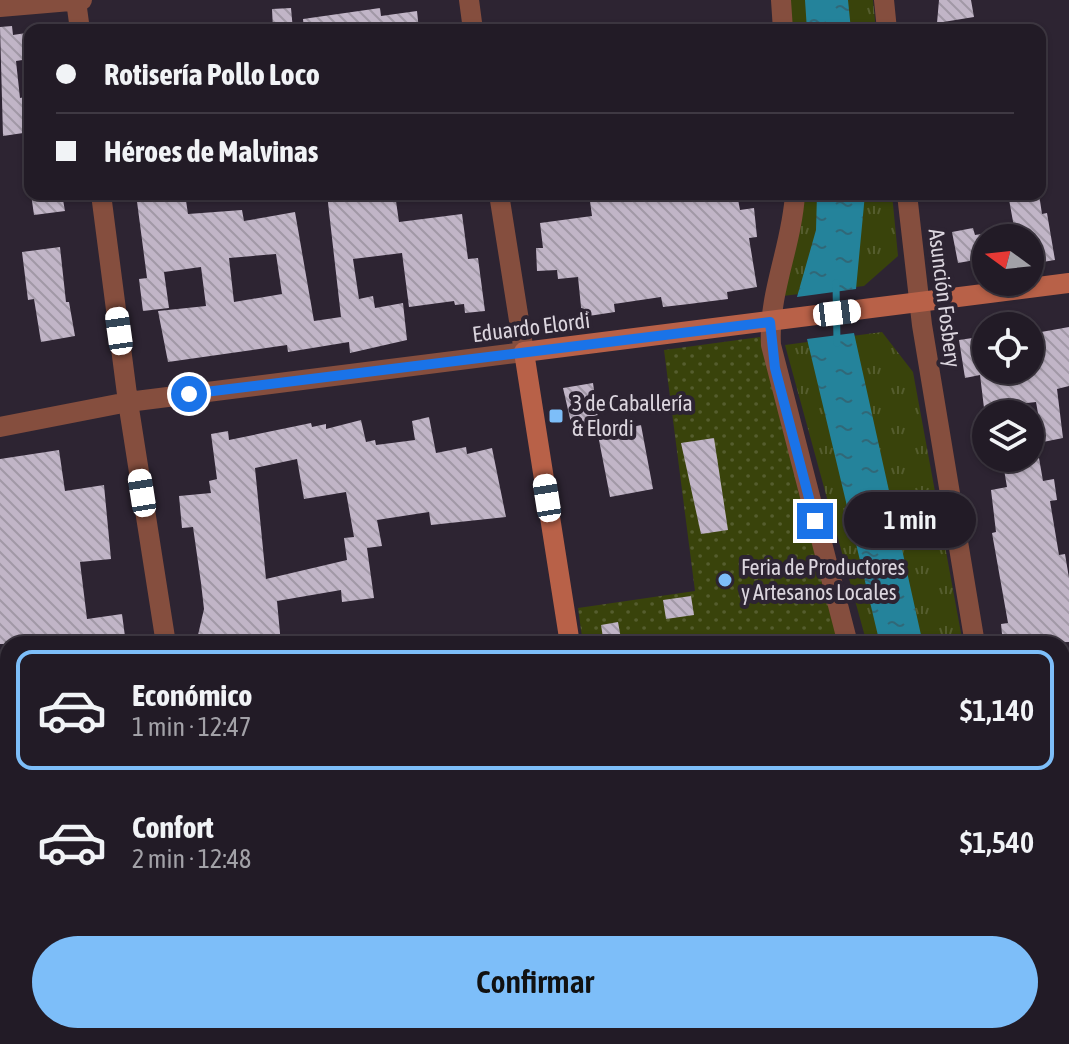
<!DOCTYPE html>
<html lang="es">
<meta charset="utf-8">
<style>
body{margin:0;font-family:"Asap Condensed",sans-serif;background:#2a242e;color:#f1f3f6;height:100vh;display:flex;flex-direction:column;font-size:30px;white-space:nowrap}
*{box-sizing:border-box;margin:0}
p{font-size:26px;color:#a2a1a7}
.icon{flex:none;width:44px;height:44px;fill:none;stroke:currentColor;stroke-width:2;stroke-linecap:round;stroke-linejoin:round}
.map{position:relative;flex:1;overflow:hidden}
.details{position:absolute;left:0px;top:636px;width:1070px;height:408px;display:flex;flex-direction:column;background:#221b26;border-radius:24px 24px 0 0;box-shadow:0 2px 6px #0004,0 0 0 2px #3f3943}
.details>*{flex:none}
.banner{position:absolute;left:24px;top:24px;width:1022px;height:176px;border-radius:16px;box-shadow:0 2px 6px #0004,0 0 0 2px #3f3943;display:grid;align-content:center;height:176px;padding:0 32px;background:#221b26}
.needle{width:52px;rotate:285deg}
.tools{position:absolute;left:972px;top:224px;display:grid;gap:16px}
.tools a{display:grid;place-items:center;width:72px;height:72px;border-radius:50%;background:#221b26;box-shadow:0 2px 6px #0004,0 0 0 2px #3f3943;font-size:40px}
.end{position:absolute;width:36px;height:36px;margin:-18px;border:10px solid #1a73e8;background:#fff;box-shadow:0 0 0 4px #fff}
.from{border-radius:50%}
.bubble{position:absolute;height:56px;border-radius:28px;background:#221b26;box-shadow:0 2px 6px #0004,0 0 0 2px #3f3943;font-size:26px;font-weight:600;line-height:56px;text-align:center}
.car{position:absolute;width:24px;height:48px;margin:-24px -12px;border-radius:10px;box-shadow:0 0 6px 2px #0007;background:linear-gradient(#fff 24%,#345 0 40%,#fff 0 76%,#345 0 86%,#fff 0)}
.banner b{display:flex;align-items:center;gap:28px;height:76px;font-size:30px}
.banner b+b{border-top:2px solid #3f3943}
.banner i{width:20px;height:20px;background:#f1f3f6}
ul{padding:14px 0 0;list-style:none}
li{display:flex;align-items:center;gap:24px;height:120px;margin:0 16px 12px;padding:0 16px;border:4px solid transparent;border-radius:16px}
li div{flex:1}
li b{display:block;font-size:30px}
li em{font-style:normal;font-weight:600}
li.selected{border-color:#7dbef9}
li>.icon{width:72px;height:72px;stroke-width:1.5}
.action{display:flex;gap:16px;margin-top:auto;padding:16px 32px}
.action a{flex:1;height:92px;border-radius:48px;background:#7dbef9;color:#111;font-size:32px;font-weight:600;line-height:92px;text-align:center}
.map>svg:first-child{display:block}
.grass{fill:url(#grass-tufts)}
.park{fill:url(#park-dots)}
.water{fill:url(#water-ripples)}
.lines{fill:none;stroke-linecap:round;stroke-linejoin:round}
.stream{stroke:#24839b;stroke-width:7}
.building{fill:url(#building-back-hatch);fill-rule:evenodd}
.minor{stroke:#854e3e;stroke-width:20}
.secondary{stroke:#b86148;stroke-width:20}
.route{stroke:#1a73e8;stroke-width:10}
.poi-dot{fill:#7dbef9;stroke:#2d2432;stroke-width:3}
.labels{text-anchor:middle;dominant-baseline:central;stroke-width:8;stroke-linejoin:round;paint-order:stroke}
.street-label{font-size:22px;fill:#dbd5de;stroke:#2d2432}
.poi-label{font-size:22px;fill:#dbd5de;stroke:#2d2432;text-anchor:start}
</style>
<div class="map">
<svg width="1069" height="1044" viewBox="0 0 1069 1044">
<defs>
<pattern id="grass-tufts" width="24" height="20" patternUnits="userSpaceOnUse" patternTransform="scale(2)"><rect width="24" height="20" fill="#39430b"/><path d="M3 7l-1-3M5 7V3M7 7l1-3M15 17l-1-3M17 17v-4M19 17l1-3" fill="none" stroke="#555d2e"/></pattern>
<pattern id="park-dots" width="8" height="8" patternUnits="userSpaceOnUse" patternTransform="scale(2)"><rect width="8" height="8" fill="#39430b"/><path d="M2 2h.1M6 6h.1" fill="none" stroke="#555d2e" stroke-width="1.8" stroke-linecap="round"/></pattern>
<pattern id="water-ripples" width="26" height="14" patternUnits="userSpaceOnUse" patternTransform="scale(2)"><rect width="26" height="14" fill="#24839b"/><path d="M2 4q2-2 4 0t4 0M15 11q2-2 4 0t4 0" fill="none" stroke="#306878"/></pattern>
<pattern id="building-back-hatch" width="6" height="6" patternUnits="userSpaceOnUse" patternTransform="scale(2)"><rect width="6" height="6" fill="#c1b5c7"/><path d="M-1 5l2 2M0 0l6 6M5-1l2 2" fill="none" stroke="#a198a6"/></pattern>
</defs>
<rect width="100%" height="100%" fill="#2d2432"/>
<path class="grass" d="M790,0H873L876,30H791Z
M800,194H892L898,256L864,286L783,296Z
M882,332L913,372L963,644H867L785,345Z
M1062,1035L1066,1044H988L986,1036Z"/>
<path class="park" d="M760,337L840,644H583L578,608L695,591L664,350Z"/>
<path class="water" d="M805,0H848L851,30H807Z
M817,194H865L856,289L797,297L816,230Z
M854,333L923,644H880L807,339Z
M1004,1036H1048L1052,1044H1007Z"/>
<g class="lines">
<path class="stream" d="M836,283L837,343"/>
</g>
<path class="building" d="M939,0H971L974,17L937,23Z
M291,8L293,30H273L272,9Z
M380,8L381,16L417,11L419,30H304L303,19Z
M12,26L13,35L26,33L29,59L16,61L20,98L30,96V132L3,136L0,27Z
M31,194H62L65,211L34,215Z
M136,194H185L188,214L242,210L244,221L295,212L314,321L341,317L327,194H395L399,222L462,214L468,259L478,258L485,311L465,313L464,304L455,305L454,301L409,307L402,253L353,259L359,299L373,296L375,308L403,303L407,340L350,353L349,342L288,352L287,345L168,362L158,311L206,306L201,267L164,272L169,308L143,311L139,279L147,278ZM276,254L282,294L234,302L229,258Z
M589,194H737L740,210L754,208L757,237L749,238L757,287L727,292L728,299L689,304L663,307L661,297L614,304L615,312L582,317L578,277L558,279L557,270L537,271L536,248H543L540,223L592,216Z
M1008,194H1039L1042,214L1047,213L1055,260L1030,264V238H1016Z
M973,228L975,235L986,233V258L958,263L952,232Z
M60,247L66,302H69L75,336L41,342L34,299L28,300L22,252Z
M1069,327V386L1057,389L1063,438L1043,442L1036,402L984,408L980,375L965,378L959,340L986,336V370H1030V334Z
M593,383L600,431L574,436L563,388Z
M429,417L436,453L466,447L467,454L492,448L506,517L431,525L429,512L377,520L382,546L367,548L374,598L342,602L341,590L277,601L281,644H236L198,635L204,609L201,583L193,527L182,528L179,496L211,493L209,481L217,479L211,434L228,431L229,440L311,423L312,427L326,424V429L361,420L366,442L375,440L376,445L415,440L412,421ZM297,459L304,499L346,492L354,537L344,538L347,560L266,579L255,468Z
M641,425L653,489L610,497L598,435Z
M714,438L728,530L701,534L681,443Z
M59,450L65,491L104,485L111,559L80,562L87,619L122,614L126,644H0V459Z
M1002,458H1039L1043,481L1054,479L1057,500L1050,501L1059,555L1065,554L1069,578V642L1003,644L1001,624L1008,623L992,533L996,532L991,490L1007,487Z
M691,596L694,615L666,619L663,600Z
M618,622L622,644H604L601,625Z"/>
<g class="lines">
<path class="minor" d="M469,0L473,30
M781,0L783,30
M884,0L887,30
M76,1L80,30
M0,7L82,0
M101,194L128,402L166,644
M795,194C792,246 768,293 771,345L848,644
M907,194L922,325L975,644
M0,427L128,402L524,352L499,194
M1062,694L1069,693
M0,834L8,833
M1062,1005L1069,1025
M227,1036L228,1044
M966,1036L969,1044"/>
<path class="secondary" d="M570,644L524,352L1069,283
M632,1036L633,1044"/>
</g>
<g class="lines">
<path class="route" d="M189,394L770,322L775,368L815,521"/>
</g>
<g class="poi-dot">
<rect x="548" y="408" width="16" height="16" rx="4"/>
<circle cx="725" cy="580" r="8"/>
</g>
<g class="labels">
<g class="street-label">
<text transform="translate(945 298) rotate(83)">Asunción Fosbery</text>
<text transform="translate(531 327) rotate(-7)">Eduardo Elordi</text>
</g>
<g class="poi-label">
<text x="572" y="403">3 de Caballería<tspan x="572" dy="25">&amp; Elordi</tspan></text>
<text x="741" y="567">Feria de Productores<tspan x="741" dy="25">y Artesanos Locales</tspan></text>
</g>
</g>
</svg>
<div class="tools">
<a><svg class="needle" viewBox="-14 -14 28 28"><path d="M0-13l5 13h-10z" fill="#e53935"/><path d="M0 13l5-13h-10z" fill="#a2a1a7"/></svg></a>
<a><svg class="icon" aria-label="locate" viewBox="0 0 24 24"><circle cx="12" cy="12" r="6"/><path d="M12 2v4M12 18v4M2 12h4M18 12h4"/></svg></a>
<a><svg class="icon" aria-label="layers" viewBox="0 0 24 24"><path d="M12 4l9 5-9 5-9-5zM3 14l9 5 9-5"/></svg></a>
</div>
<i class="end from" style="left:189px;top:394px"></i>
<i class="end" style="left:815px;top:521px"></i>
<div class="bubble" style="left:844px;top:492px;width:132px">1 min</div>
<i class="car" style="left:837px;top:313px;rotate:83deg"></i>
<i class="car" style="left:119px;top:331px;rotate:352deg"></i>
<i class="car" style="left:142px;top:493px;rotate:351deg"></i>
<i class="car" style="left:547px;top:498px;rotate:351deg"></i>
<div class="banner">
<b><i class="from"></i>Rotisería Pollo Loco</b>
<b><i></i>Héroes de Malvinas</b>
</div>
<section class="details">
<ul>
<li class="selected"><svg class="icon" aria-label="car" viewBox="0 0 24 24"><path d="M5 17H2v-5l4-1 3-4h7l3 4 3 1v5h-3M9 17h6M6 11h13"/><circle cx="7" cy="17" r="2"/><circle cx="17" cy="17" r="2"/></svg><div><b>Económico</b><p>1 min · 12:47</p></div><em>$1,140</em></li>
<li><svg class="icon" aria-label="car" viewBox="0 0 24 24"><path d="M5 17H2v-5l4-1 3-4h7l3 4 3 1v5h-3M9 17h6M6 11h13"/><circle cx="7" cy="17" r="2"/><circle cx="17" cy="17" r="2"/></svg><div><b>Confort</b><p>2 min · 12:48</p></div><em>$1,540</em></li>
</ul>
<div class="action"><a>Confirmar</a></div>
</section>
</div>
